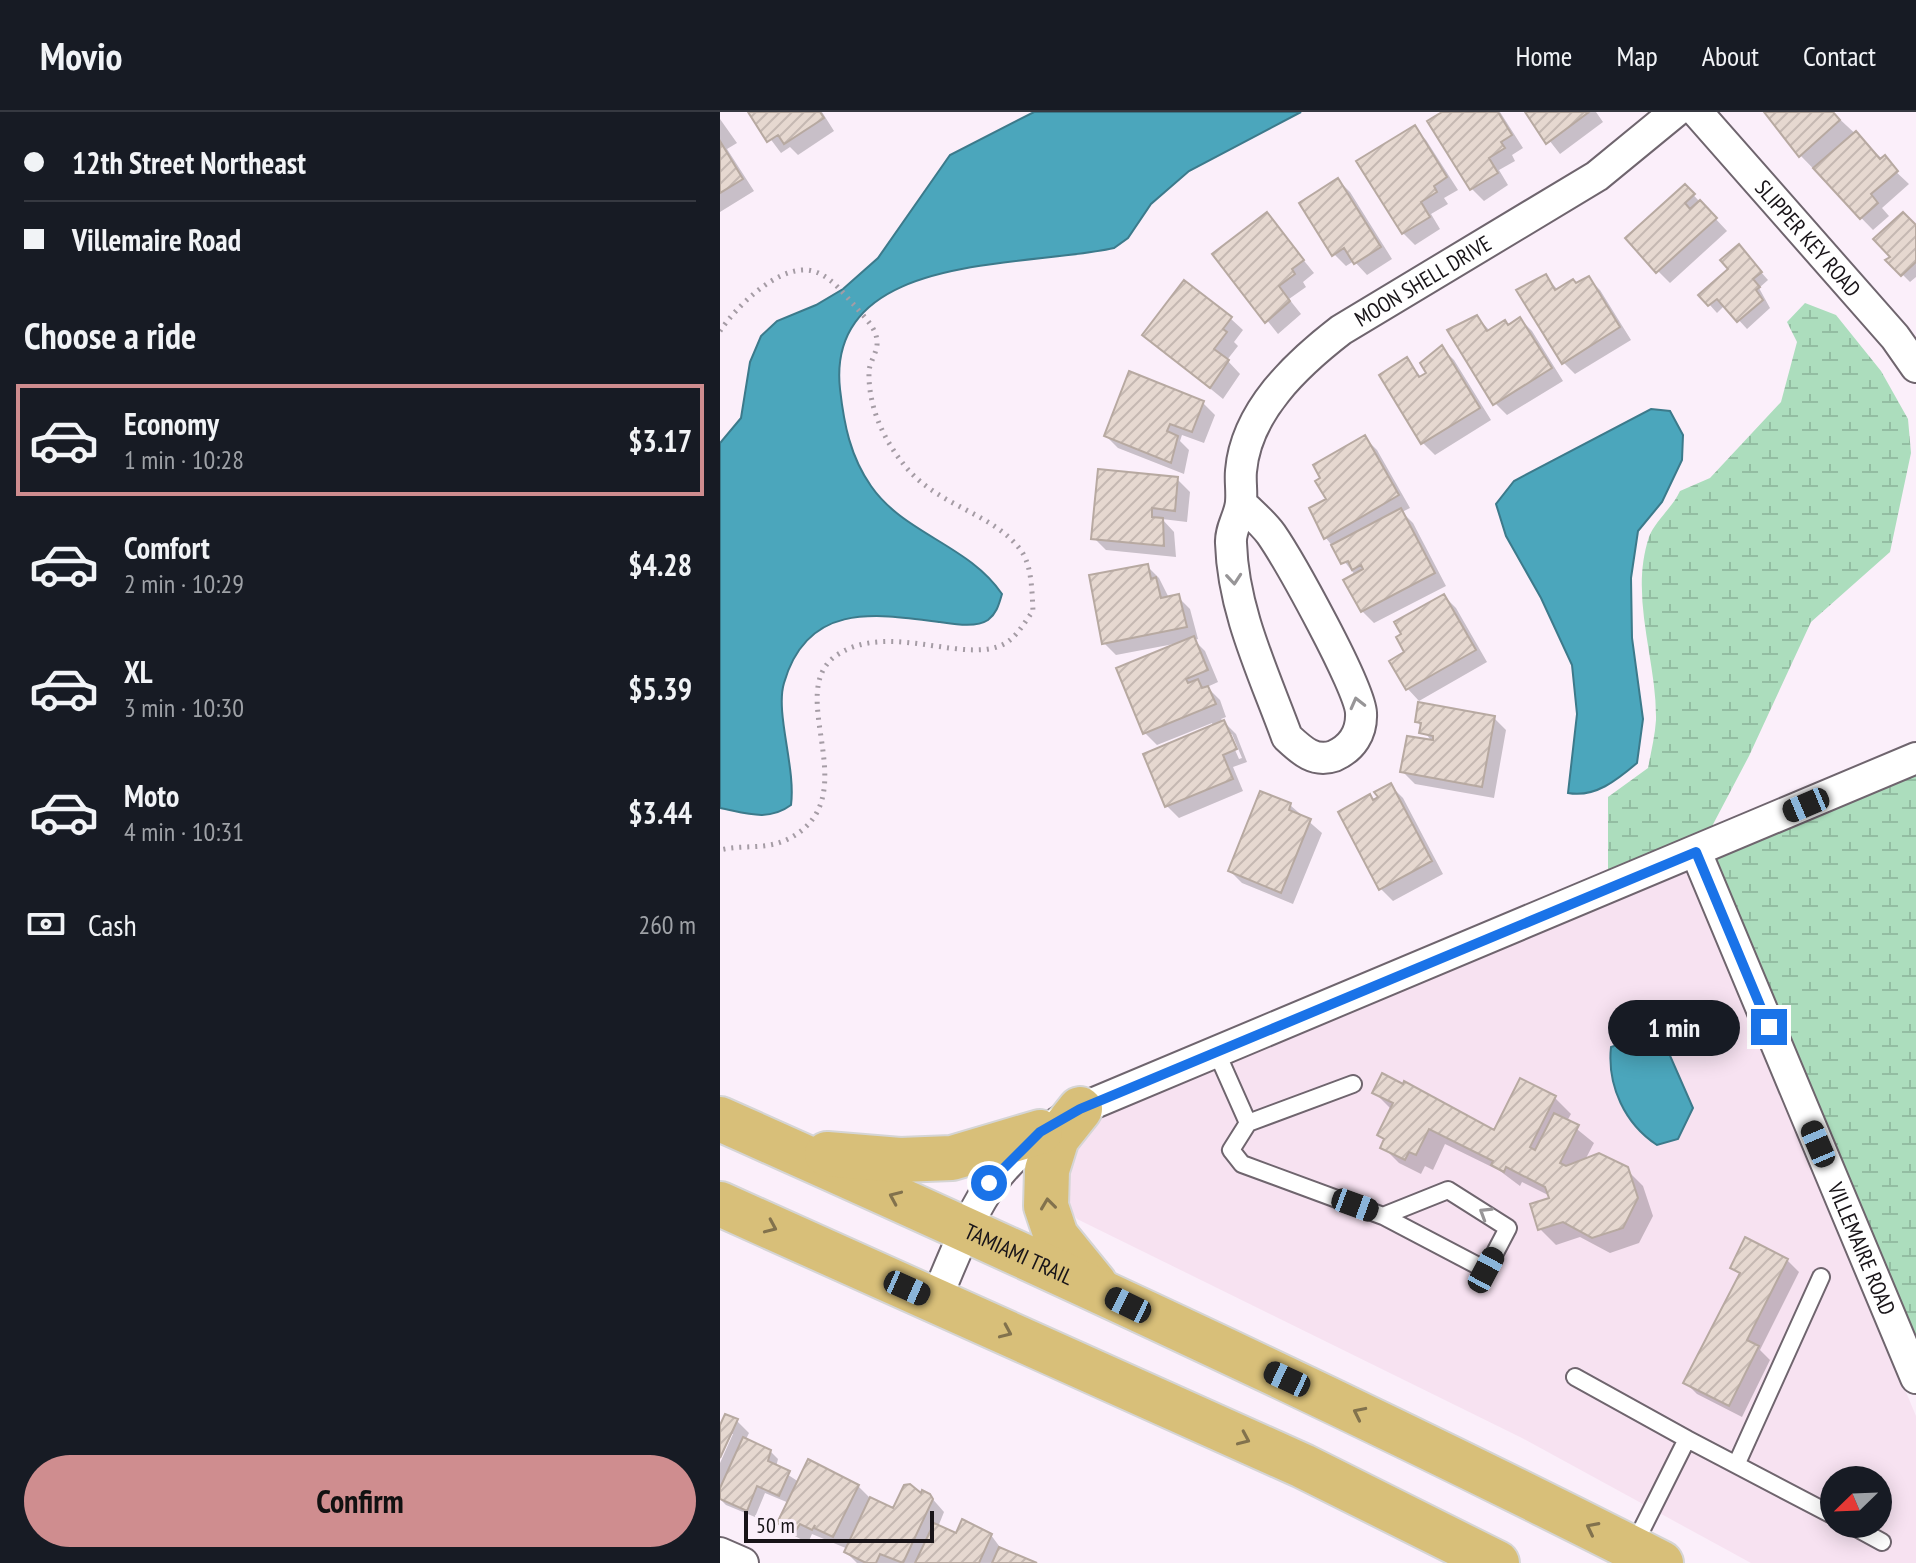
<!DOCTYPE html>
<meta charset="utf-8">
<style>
body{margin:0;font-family:"PT Sans Narrow",sans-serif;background:#20242c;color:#f1f3f6;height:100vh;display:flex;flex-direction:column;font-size:30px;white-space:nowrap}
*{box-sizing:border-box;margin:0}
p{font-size:26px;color:#9ea1a6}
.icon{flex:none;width:44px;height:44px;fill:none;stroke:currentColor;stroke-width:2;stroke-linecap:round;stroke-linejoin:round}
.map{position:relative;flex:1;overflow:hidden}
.side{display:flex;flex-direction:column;background:#171b24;width:720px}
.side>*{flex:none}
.top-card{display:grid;align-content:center;height:176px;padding:0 24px;background:#171b24}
.needle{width:52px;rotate:247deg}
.buttons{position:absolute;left:1100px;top:1354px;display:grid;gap:16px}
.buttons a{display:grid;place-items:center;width:72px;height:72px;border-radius:50%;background:#171b24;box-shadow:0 4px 20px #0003;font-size:40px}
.scale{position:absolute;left:24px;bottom:20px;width:190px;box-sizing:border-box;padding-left:8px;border:4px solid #181418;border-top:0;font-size:22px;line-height:28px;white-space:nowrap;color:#181418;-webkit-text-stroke:6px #fbeffa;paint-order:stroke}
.end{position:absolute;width:36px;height:36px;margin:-18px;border:10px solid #1a73e8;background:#fff;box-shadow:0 0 0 4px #fff}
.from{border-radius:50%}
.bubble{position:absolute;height:56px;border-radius:28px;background:#171b24;box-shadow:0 4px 20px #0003;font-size:26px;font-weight:600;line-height:56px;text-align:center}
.car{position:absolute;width:24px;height:48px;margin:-24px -12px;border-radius:10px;box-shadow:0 0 6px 2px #0007;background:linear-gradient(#222 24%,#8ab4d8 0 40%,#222 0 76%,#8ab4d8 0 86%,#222 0)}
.top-card b{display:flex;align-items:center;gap:28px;height:76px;font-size:30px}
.top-card b+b{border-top:2px solid #363941}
.top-card i{width:20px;height:20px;background:#f1f3f6}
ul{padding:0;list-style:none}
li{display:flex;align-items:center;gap:24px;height:112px;margin:0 16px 12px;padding:0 8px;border:4px solid transparent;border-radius:0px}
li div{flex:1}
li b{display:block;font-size:30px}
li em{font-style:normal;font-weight:600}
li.active{border-color:#cf8d8f}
li>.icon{width:72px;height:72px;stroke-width:1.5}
h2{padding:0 24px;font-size:36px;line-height:96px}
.pay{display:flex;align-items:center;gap:20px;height:88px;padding:0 24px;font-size:30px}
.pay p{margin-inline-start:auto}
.action{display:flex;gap:16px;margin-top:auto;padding:16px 24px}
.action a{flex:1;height:92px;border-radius:48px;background:#cf8d8f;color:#111;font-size:32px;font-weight:600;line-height:92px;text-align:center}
header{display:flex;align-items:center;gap:48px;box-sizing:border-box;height:112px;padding:0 40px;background:#171b24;border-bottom:2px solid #363941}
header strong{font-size:38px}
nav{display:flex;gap:44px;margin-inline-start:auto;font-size:28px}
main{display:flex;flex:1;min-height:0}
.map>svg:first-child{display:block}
.commercial{fill:#f7e2f1;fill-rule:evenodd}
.wetland{fill:url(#wetland-marsh)}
.water{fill:#4ba6bc;stroke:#3c7a8b;stroke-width:2}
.shadow{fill:#0003;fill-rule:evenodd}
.building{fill:url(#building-hatch);stroke:#b7a9a1;stroke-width:2}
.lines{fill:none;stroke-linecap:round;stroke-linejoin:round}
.service-casing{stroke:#6f656e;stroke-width:20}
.minor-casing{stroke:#6f656e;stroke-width:34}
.primary-casing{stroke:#d5d5d5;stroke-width:48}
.path{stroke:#a59ca5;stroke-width:5;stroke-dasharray:2 6;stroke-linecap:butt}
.service{stroke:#fff;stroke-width:16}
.minor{stroke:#fff;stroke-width:30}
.primary{stroke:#d8bf79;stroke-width:44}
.oneway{stroke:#979597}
.oneway2{stroke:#82724d}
.route{stroke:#1a73e8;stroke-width:10}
.labels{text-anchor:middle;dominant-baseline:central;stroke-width:6;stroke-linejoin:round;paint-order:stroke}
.street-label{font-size:22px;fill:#181418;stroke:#fbeffa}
</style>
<header>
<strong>Movio</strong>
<nav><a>Home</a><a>Map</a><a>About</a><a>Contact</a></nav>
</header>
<main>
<section class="side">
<div class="top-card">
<b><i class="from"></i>12th Street Northeast</b>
<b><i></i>Villemaire Road</b>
</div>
<h2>Choose a ride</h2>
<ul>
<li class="active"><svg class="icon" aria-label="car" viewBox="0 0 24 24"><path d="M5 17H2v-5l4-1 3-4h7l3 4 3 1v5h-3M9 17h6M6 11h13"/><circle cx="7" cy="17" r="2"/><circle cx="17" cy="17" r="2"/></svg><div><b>Economy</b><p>1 min · 10:28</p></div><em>$3.17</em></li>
<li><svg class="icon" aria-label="car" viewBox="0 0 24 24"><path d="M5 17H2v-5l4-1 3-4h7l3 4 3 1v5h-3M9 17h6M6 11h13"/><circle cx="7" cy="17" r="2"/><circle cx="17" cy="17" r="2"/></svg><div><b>Comfort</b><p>2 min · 10:29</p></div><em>$4.28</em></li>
<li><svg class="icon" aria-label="car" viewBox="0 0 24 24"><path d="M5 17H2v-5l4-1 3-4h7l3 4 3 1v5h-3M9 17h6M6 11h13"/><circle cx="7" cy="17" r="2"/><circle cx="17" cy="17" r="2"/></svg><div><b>XL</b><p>3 min · 10:30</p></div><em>$5.39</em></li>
<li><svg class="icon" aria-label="car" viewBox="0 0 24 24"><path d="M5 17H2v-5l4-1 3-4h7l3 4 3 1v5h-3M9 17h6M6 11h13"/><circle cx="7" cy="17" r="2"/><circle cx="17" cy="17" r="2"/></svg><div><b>Moto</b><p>4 min · 10:31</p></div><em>$3.44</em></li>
</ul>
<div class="pay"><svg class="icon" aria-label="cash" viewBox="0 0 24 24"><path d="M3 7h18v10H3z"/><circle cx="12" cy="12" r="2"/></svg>Cash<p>260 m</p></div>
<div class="action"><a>Confirm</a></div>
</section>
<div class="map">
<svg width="1196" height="1451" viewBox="0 0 1196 1451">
<defs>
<pattern id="wetland-marsh" width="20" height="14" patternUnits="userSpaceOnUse" patternTransform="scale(2)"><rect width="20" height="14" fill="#acddbd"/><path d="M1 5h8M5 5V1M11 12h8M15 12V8" fill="none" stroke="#93bda2"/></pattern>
<pattern id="building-hatch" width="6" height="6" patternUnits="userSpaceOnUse" patternTransform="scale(2)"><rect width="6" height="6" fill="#e6d8d0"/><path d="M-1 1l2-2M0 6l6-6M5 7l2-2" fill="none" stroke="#c5b8b2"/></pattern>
</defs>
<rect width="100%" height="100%" fill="#fbeffa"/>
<path class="commercial" d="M968,757L1196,1304V1451H1031L802,1326L357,1107L341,1086V1059L369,1008ZM1114,1368H1158V1412H1114Z"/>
<path class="wetland" d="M1085,191L1116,203L1161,259L1188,307L1191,341L1170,440L1091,510L1029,644L989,720L888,762V685L928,656C931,640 935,624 936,608C937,548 909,485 929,425C935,409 953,395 960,379L990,366L1061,290L1077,230L1067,210Z
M1196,660V1228L995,746Z"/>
<path class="water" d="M314,0H581L469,59L431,92L408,126L394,136C306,156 105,139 120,277C124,312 130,344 151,374C184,422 249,433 282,482C279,492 277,501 268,508C256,516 234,512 220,510C153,501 87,491 64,571C55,601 76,656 71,693C48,710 26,701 0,696V331L21,306L30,250L41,224L57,209L96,193L123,177L158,146L230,43Z
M931,297L950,299L963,323L962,348L942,390L918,419L911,466L912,526L923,607L917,651C897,668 875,686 848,681L857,602L852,553L821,486L786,424L776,392L794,369Z
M912,928L944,930L973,996L958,1027L937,1033C905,1012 887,974 891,935Z"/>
<path class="shadow" d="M30,0H102L114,19L78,43L70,35L61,41Z
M726,0H780L803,36L792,43L795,49L779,58L788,73L764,89L752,77Z
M807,0H876L883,10L840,42Z
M1047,0H1112L1189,72L1162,96L1169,104L1153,118L1080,43Z
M0,7L17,31L7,37L34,79L0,100Z
M694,16L706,28L738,78L724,86L728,92L711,102L720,117L695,133L683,121Z
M618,68L630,80L672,147L647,163L634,149L626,154L614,142Z
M965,74L1007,119L950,171L938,159Z
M547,103L594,161L583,170L586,175L569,187L581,202L558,222L495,143Z
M1196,115V165L1190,170L1168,148Z
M1026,143L1048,168L1039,176L1050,196L1027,217L1005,193L997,201L981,183Z
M825,164L838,178L868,166L880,178L911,228L855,262L843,250Z
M757,205L770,219L800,207L812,219L843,269L787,303L775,291Z
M510,206L523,218L514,230L518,234L507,248L520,262L503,287L425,223Z
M722,236L734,248L771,308L715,343L703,331L687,248L702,266L709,261Z
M483,291L495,303L484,331L462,323L460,329L469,338L464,362L398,336L386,324Z
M645,326L657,338L690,396L682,400L693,411L726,474L654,511L642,499L635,463L606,426L608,388Z
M457,367L470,380L467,410L442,407L454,420L456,445L386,438L374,426Z
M427,454L439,466L449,486L458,485L470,497L478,527L474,528L485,539L498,570L487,575L500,588L506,605L501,607L516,622L527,650L513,655L523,679L459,706L447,694L493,614L492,611L437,633L425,621L398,557L459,531L396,543L384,531ZM508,622H512L522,646L519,647Z
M724,484L736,496L767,550L699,589L687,576Z
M774,606L786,618L774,686L695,672L682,659L712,630L697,609Z
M670,673L683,686L723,762L673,789L661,777L650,684L654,689Z
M570,693L602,721L573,792L522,771L510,759Z
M655,981L775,1020L834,985L851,1002L847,1009L874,1031L865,1048L906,1057L923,1074L933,1104L919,1131L890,1141L860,1125L836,1133L820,1117L830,1084L802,1070L800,1074L780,1059L725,1032L713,1058L705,1054L701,1062L679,1051L663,1035L665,1029L659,1023L672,998Z
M1067,1148L1079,1160L1040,1238L1050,1248L1022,1305L977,1282L965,1270L1021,1164L1013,1155Z
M17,1309L29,1321L25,1329L50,1339L58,1347L56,1355L79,1370L88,1350L138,1374L150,1386L174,1399L201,1382L210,1384L224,1400L218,1415L237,1424L271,1423L282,1438L312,1451H137L126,1440L128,1437L92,1422L88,1431L71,1422L59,1410L69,1391L45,1381L35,1405L6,1393L0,1387V1351L13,1322H9L0,1341V1315Z"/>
<path class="building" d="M28,0H100L104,6L64,32L58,23L47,30Z
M722,0H778L792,23L781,30L785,36L769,46L778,61L750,78L707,9Z
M805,0H869L826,32Z
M1044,0H1113L1120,8L1079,45Z
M695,13L727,65L714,74L717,80L701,90L710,105L682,122L636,49Z
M1136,19L1160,47L1165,43L1178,59L1151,82L1158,91L1140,107L1093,56Z
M0,29L23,67L0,81Z
M618,66L661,135L634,152L624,136L612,144L579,91Z
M965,72L975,82L965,91L970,97L980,88L997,106L936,161L905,126Z
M547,100L584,148L572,157L575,162L559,174L570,189L545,211L492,142Z
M1183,100L1196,113V150L1181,164L1165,148L1170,145L1153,127Z
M1019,132L1042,160L1033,167L1040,175L1036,178L1043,188L1017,210L997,187L988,194L978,183L1008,157L1000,148Z
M826,162L835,178L853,167L856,171L869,164L900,215L842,252L796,178Z
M464,168L512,205L503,217L507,220L494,237L509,248L490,276L422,223Z
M757,203L767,219L785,208L788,213L800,205L832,256L773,293L727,218Z
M722,233L760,296L701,332L659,263L687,245L699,265L706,261L700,251Z
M409,259L484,289L472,320L450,312L447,319L458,324L451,351L384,324Z
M645,323L679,383L604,427L589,396L606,387L595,369L600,366L593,353Z
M378,357L458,365L455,399L432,396V405L443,406L444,434L371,427Z
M681,396L715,461L641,500L623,468L643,457L641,453L632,458L628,449L621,452L611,433Z
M428,452L431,467L436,465L441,486L459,482L467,515L382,532L369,463Z
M724,482L756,538L686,578L669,549L684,540L676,525L681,522L674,510Z
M474,524L488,558L466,567L468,571L478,567L482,576L488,574L496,592L423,622L396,556Z
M698,590L775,604L762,675L680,660L687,624L713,628V624L699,621L701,611L695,610Z
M504,608L517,637L503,643L513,667L445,695L423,642Z
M671,671L712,749L659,778L618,700L650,682L653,688L658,685L654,680Z
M540,679L571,691L569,698L591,707L561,781L508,759Z
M662,961L683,972L684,969L774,1018L800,966L836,984L810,1035L815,1038L834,1001L859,1013L840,1051L846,1054L879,1041L908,1055L918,1086L903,1116L872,1126L843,1110L818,1118L810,1092L829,1086L825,1075L786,1055L784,1060L771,1053L773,1049L709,1017L696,1043L689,1040L685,1048L660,1036L664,1027L657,1023L673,991L652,981Z
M1025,1125L1068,1147L1027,1228L1039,1234L1009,1294L963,1271L1020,1161L1010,1156Z
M5,1302L18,1307L0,1346V1313Z
M23,1325L51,1338L48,1349L70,1359L59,1384L37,1374L27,1399L0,1387V1376Z
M88,1347L139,1373L113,1425L94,1416L95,1413L92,1418L80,1412L75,1420L57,1411Z
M190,1372L201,1381L202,1378L210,1382L213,1387L183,1451L160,1442L156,1451H146L124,1440L150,1385L173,1396L184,1373Z
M242,1407L272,1422L259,1451H195L214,1411L236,1421Z
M279,1435L317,1451H272Z"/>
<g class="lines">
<g class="service-casing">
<path id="service" d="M496,939L528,1011
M633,972L528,1011L511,1038L522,1052L663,1104L766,1158L788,1116L728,1078L663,1104
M855,1265L967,1327L913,1435
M967,1327L1114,1404
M1017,1351L1101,1165
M1129,1412L1162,1430"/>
</g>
<g class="minor-casing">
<g id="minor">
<path id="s1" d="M977,0L1175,225L1196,255"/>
<path id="s2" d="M521,391C531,401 543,411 551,422C569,448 640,575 641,601C642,621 632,636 614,644C594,651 581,638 567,625C544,562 513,499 511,431C510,417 520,404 521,390C522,379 520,369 521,359C526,299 577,252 621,218L877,64L955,0"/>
<path id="s3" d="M976,740L1196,1266"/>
<path d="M215,1189C256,1094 266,1051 360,997L1196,646"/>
<path d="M0,1441L23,1451"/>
</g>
</g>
<g class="primary-casing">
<g id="primary">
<path d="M360,997L337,1026L327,1058L326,1094L336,1124L375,1172"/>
<path id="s4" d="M0,1007C317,1148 632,1294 941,1451"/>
<path d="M107,1042L180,1048L232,1046L320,1020"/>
<path d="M0,1092L583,1354L777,1451"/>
</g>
</g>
<path class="path" d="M0,219C16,195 55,156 87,158C108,160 122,180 135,194C143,204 157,216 157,230C158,239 150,249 149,259C148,294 163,327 185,354C218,395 275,401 302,440C312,455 312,481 313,499C306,508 299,521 290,528C253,558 171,507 117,543C62,580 147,682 72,725C48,739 24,732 0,738"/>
<use href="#service" class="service"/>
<use href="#minor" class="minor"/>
<use href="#primary" class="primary"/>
</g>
<defs><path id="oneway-chevron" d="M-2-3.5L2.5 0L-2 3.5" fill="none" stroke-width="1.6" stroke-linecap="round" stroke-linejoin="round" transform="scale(2)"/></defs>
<g class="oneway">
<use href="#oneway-chevron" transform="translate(514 467) rotate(85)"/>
<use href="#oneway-chevron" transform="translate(637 591) rotate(-104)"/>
<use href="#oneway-chevron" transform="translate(765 1101) rotate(-148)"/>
</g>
<g class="oneway2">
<use href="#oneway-chevron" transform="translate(175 1085) rotate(-156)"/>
<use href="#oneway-chevron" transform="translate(328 1092) rotate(-97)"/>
<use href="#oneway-chevron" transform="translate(51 1115) rotate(24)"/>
<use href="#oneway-chevron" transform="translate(286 1220) rotate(24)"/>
<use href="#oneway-chevron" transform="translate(639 1301) rotate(-154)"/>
<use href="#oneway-chevron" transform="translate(524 1327) rotate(24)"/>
<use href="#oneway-chevron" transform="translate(872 1416) rotate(-153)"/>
</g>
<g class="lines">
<path class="route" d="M269,1071L320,1020L360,997L976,740L1049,915"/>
</g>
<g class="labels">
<g class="street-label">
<text stroke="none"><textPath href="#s1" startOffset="168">SLIPPER KEY ROAD</textPath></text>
<text stroke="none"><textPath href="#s2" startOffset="902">MOON SHELL DRIVE</textPath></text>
<text stroke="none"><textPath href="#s3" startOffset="430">VILLEMAIRE ROAD</textPath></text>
<text stroke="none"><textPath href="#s4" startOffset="328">TAMIAMI TRAIL</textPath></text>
</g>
</g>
</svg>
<div class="buttons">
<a><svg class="needle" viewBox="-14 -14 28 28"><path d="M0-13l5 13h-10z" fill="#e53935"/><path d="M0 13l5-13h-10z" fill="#9ea1a6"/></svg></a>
</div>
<div class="scale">50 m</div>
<i class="end from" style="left:269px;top:1071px"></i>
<i class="end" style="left:1049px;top:915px"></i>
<div class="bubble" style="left:888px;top:888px;width:132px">1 min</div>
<i class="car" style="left:1086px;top:693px;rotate:247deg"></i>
<i class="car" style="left:1098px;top:1032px;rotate:337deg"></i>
<i class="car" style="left:635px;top:1093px;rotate:110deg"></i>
<i class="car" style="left:766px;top:1158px;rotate:28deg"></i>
<i class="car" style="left:187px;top:1176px;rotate:114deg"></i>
<i class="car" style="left:408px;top:1193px;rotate:296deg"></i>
<i class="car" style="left:567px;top:1267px;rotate:295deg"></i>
</div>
</main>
